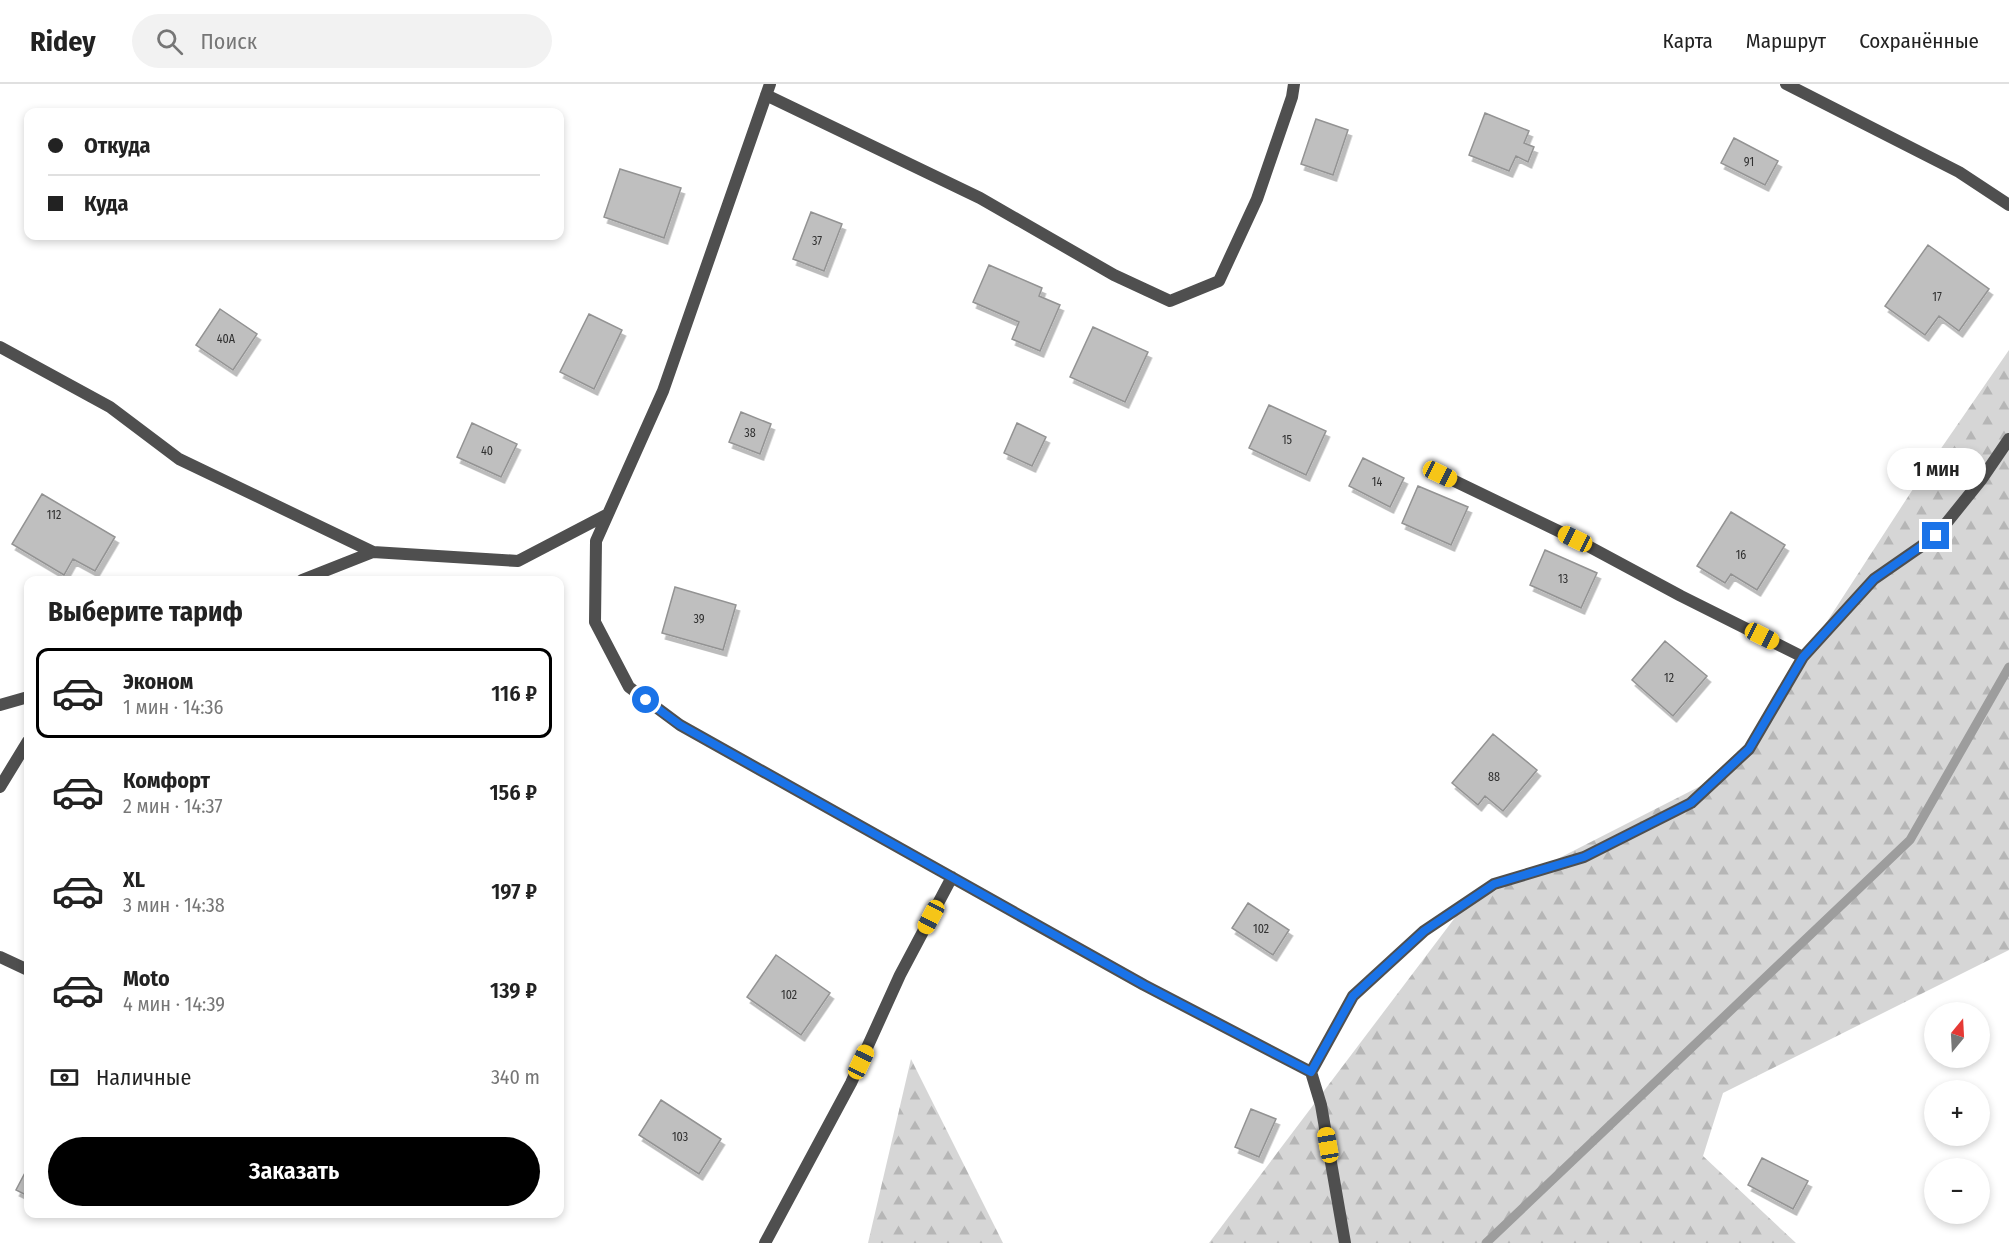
<!DOCTYPE html>
<html lang="ru">
<meta charset="utf-8">
<style>
body{margin:0;font-family:"Fira Sans Condensed",sans-serif;background:#f2f2f2;color:#222;height:100vh;display:flex;flex-direction:column;font-size:22px;white-space:nowrap}
*{box-sizing:border-box;margin:0}
p{font-size:20px;color:#767676}
.icon{flex:none;width:33px;height:33px;fill:none;stroke:currentColor;stroke-width:2;stroke-linecap:round;stroke-linejoin:round}
.map{position:relative;flex:1;overflow:hidden}
.sheet{position:absolute;left:24px;top:492px;width:540px;height:642px;display:flex;flex-direction:column;background:#fff;border-radius:12px;box-shadow:0 3px 9px #0003}
.sheet>*{flex:none}
.top-card{position:absolute;left:24px;top:24px;width:540px;height:132px;border-radius:12px;box-shadow:0 3px 9px #0003;display:grid;align-content:center;height:132px;padding:0 24px;background:#fff}
.needle{width:39px;rotate:18deg}
.fabs{position:absolute;left:1924px;top:918px;display:grid;gap:12px}
.fabs a{display:grid;place-items:center;width:66px;height:66px;border-radius:50%;background:#fff;box-shadow:0 3px 9px #0003;font-size:30px}
.end{position:absolute;width:27px;height:27px;margin:-14px;border:8px solid #1a73e8;background:#fff;box-shadow:0 0 0 3px #fff}
.from{border-radius:50%}
.bubble{position:absolute;height:42px;border-radius:21px;background:#fff;box-shadow:0 3px 9px #0003;font-size:20px;font-weight:600;line-height:42px;text-align:center}
.car{position:absolute;width:18px;height:36px;margin:-18px -9px;border-radius:8px;box-shadow:0 0 4px 2px #0007;background:linear-gradient(#f5c518 24%,#345 0 40%,#f5c518 0 76%,#345 0 86%,#f5c518 0)}
.top-card b{display:flex;align-items:center;gap:21px;height:57px;font-size:22px}
.top-card b+b{border-top:2px solid #e0e0e0}
.top-card i{width:15px;height:15px;background:#222}
ul{padding:0;list-style:none}
li{display:flex;align-items:center;gap:18px;height:90px;margin:0 12px 9px;padding:0 12px;border:3px solid transparent;border-radius:12px}
li div{flex:1}
li b{display:block;font-size:22px}
li em{font-style:normal;font-weight:600}
li.active{border-color:#000}
li>.icon{width:54px;height:54px;stroke-width:1.5}
h2{padding:0 24px;font-size:27px;line-height:72px}
.pay{display:flex;align-items:center;gap:15px;height:66px;padding:0 24px;font-size:22px}
.pay p{margin-inline-start:auto}
.primary-button{display:flex;gap:12px;margin-top:auto;padding:12px 24px}
.primary-button a{flex:1;height:69px;border-radius:36px;background:#000;color:#fff;font-size:24px;font-weight:600;line-height:69px;text-align:center}
header{display:flex;align-items:center;gap:36px;box-sizing:border-box;height:84px;padding:0 30px;background:#fff;border-bottom:2px solid #e0e0e0}
header strong{font-size:28px}
nav{display:flex;gap:33px;margin-inline-start:auto;font-size:21px}
.search{width:420px;height:54px;background:#f2f2f2;display:flex;align-items:center;gap:15px;box-sizing:border-box;padding:0 21px;border-radius:33px;color:#767676;font-size:22px}
.map>svg:first-child{display:block}
.forest{fill:url(#forest-firs)}
.lines{fill:none;stroke-linecap:round;stroke-linejoin:round}
.stream{stroke:#9d9d9d;stroke-width:9}
.building{fill:#bfbfbf;stroke:#939393;stroke-width:1.5;filter:url(#shadow)}
.minor{stroke:#4f4f4f;stroke-width:12}
.route{stroke:#1a73e8;stroke-width:8}
.labels{text-anchor:middle;dominant-baseline:central;stroke-width:5;stroke-linejoin:round;paint-order:stroke}
.number-label{font-size:12px;fill:#303030}
</style>
<header>
<strong>Ridey</strong>
<div class="search"><svg class="icon" aria-label="search" viewBox="0 0 24 24"><circle cx="10" cy="10" r="6"/><path d="M15 15l6 6"/></svg>Поиск</div>
<nav><a>Карта</a><a>Маршрут</a><a>Сохранённые</a></nav>
</header>
<div class="map">
<svg width="2009" height="1159" viewBox="0 0 2009 1159">
<defs>
<pattern id="forest-firs" width="22" height="20" patternUnits="userSpaceOnUse" patternTransform="scale(1.5)"><rect width="22" height="20" fill="#d6d6d6"/><path d="M5 1l3.5 6h-7zM16 11l3.5 6h-7z" fill="#b6b6b6"/></pattern>
<filter id="shadow"><feDropShadow dx="3.5" dy="6" stdDeviation="0" flood-color="#0004"/></filter>
</defs>
<rect width="100%" height="100%" fill="#fff"/>
<path class="forest" d="M2009,266V866L1723,1009L1703,1072L1796,1159H1209L1463,823L1730,687L1913,405Z
M911,975L1003,1159H868Z"/>
<g class="lines">
<path class="stream" d="M1486,1159L1910,756L2009,583"/>
</g>
<path class="building" d="M1485,29L1529,47L1524,59L1534,63L1528,78L1516,72L1509,87L1469,71Z
M1316,35L1348,46L1333,91L1301,80Z
M1734,54L1778,77L1765,101L1721,79Z
M620,85L681,104L664,154L604,133Z
M811,128L842,140L824,187L793,175Z
M1928,161L1989,205L1959,247L1939,232L1925,251L1885,222Z
M989,181L1042,204L1039,212L1060,221L1040,267L1012,255L1019,238L973,218Z
M220,225L257,250L233,286L196,261Z
M589,230L622,246L594,305L560,288Z
M1093,243L1148,268L1125,318L1070,293Z
M1269,321L1326,347L1306,391L1249,364Z
M741,328L771,340L760,370L729,358Z
M472,339L517,360L501,393L457,373Z
M1017,339L1046,353L1032,382L1004,369Z
M1363,374L1404,394L1390,423L1349,402Z
M1418,402L1468,423L1451,461L1402,439Z
M42,410L115,453L95,487L73,475L64,491L12,460Z
M1731,428L1785,461L1757,506L1731,490L1725,499L1697,482Z
M1545,466L1597,489L1581,524L1530,501Z
M675,503L736,521L723,566L662,549Z
M1665,557L1707,592L1673,632L1632,596Z
M1493,650L1537,686L1503,727L1485,712L1478,721L1452,699Z
M1248,819L1289,846L1273,871L1232,844Z
M776,871L830,909L801,951L747,913Z
M661,1016L721,1055L699,1090L639,1051Z
M1251,1025L1276,1035L1259,1073L1235,1063Z
M1762,1074L1808,1097L1793,1125L1748,1101Z
M28,1083V1112L16,1106Z"/>
<g class="lines">
<path class="minor" d="M770,0L663,307L596,457L595,538L629,603L680,641L1144,901L1311,988
M1786,0L1959,88L2009,121
M766,11L980,114L1114,191L1170,217L1219,197L1257,115L1292,13L1294,0
M0,263L110,323L179,375L373,468L518,477L608,430
M1440,390L1575,455L1681,512L1803,573
M302,496L373,468
M0,621L28,613
M0,703L28,657
M0,873L28,886
M765,1159L851,999L900,891L952,793
M1345,1159L1321,1021L1311,988L1353,912L1424,847L1494,800L1584,773L1691,719L1749,665L1803,573L1874,495L1936,452L1981,396L2009,355"/>
</g>
<g class="lines">
<path class="route" d="M646,616L680,641L1144,901L1311,988L1353,912L1424,847L1494,800L1584,773L1691,719L1749,665L1803,573L1874,495L1936,452"/>
</g>
<g class="labels">
<g class="number-label">
<text x="1749" y="78">91</text>
<text x="817" y="157">37</text>
<text x="1937" y="213">17</text>
<text x="226" y="255">40А</text>
<text x="750" y="349">38</text>
<text x="1287" y="356">15</text>
<text x="487" y="367">40</text>
<text x="1377" y="398">14</text>
<text x="54" y="431">112</text>
<text x="1741" y="471">16</text>
<text x="1563" y="495">13</text>
<text x="699" y="535">39</text>
<text x="1669" y="594">12</text>
<text x="1494" y="693">88</text>
<text x="1261" y="845">102</text>
<text x="789" y="911">102</text>
<text x="680" y="1053">103</text>
</g>
</g>
</svg>
<div class="fabs">
<a><svg class="needle" viewBox="-14 -14 28 28"><path d="M0-13l5 13h-10z" fill="#e53935"/><path d="M0 13l5-13h-10z" fill="#767676"/></svg></a>
<a>+</a>
<a>−</a>
</div>
<i class="end from" style="left:646px;top:616px"></i>
<i class="end" style="left:1936px;top:452px"></i>
<div class="bubble" style="left:1887px;top:364px;width:99px">1 мин</div>
<i class="car" style="left:1440px;top:390px;rotate:116deg"></i>
<i class="car" style="left:1575px;top:455px;rotate:296deg"></i>
<i class="car" style="left:1762px;top:552px;rotate:117deg"></i>
<i class="car" style="left:931px;top:833px;rotate:208deg"></i>
<i class="car" style="left:861px;top:978px;rotate:25deg"></i>
<i class="car" style="left:1328px;top:1061px;rotate:350deg"></i>
<div class="top-card">
<b><i class="from"></i>Откуда</b>
<b><i></i>Куда</b>
</div>
<section class="sheet">
<h2>Выберите тариф</h2>
<ul>
<li class="active"><svg class="icon" aria-label="car" viewBox="0 0 24 24"><path d="M5 17H2v-5l4-1 3-4h7l3 4 3 1v5h-3M9 17h6M6 11h13"/><circle cx="7" cy="17" r="2"/><circle cx="17" cy="17" r="2"/></svg><div><b>Эконом</b><p>1 мин · 14:36</p></div><em>116 ₽</em></li>
<li><svg class="icon" aria-label="car" viewBox="0 0 24 24"><path d="M5 17H2v-5l4-1 3-4h7l3 4 3 1v5h-3M9 17h6M6 11h13"/><circle cx="7" cy="17" r="2"/><circle cx="17" cy="17" r="2"/></svg><div><b>Комфорт</b><p>2 мин · 14:37</p></div><em>156 ₽</em></li>
<li><svg class="icon" aria-label="car" viewBox="0 0 24 24"><path d="M5 17H2v-5l4-1 3-4h7l3 4 3 1v5h-3M9 17h6M6 11h13"/><circle cx="7" cy="17" r="2"/><circle cx="17" cy="17" r="2"/></svg><div><b>XL</b><p>3 мин · 14:38</p></div><em>197 ₽</em></li>
<li><svg class="icon" aria-label="car" viewBox="0 0 24 24"><path d="M5 17H2v-5l4-1 3-4h7l3 4 3 1v5h-3M9 17h6M6 11h13"/><circle cx="7" cy="17" r="2"/><circle cx="17" cy="17" r="2"/></svg><div><b>Moto</b><p>4 мин · 14:39</p></div><em>139 ₽</em></li>
</ul>
<div class="pay"><svg class="icon" aria-label="cash" viewBox="0 0 24 24"><path d="M3 7h18v10H3z"/><circle cx="12" cy="12" r="2"/></svg>Наличные<p>340 m</p></div>
<div class="primary-button"><a>Заказать</a></div>
</section>
</div>
